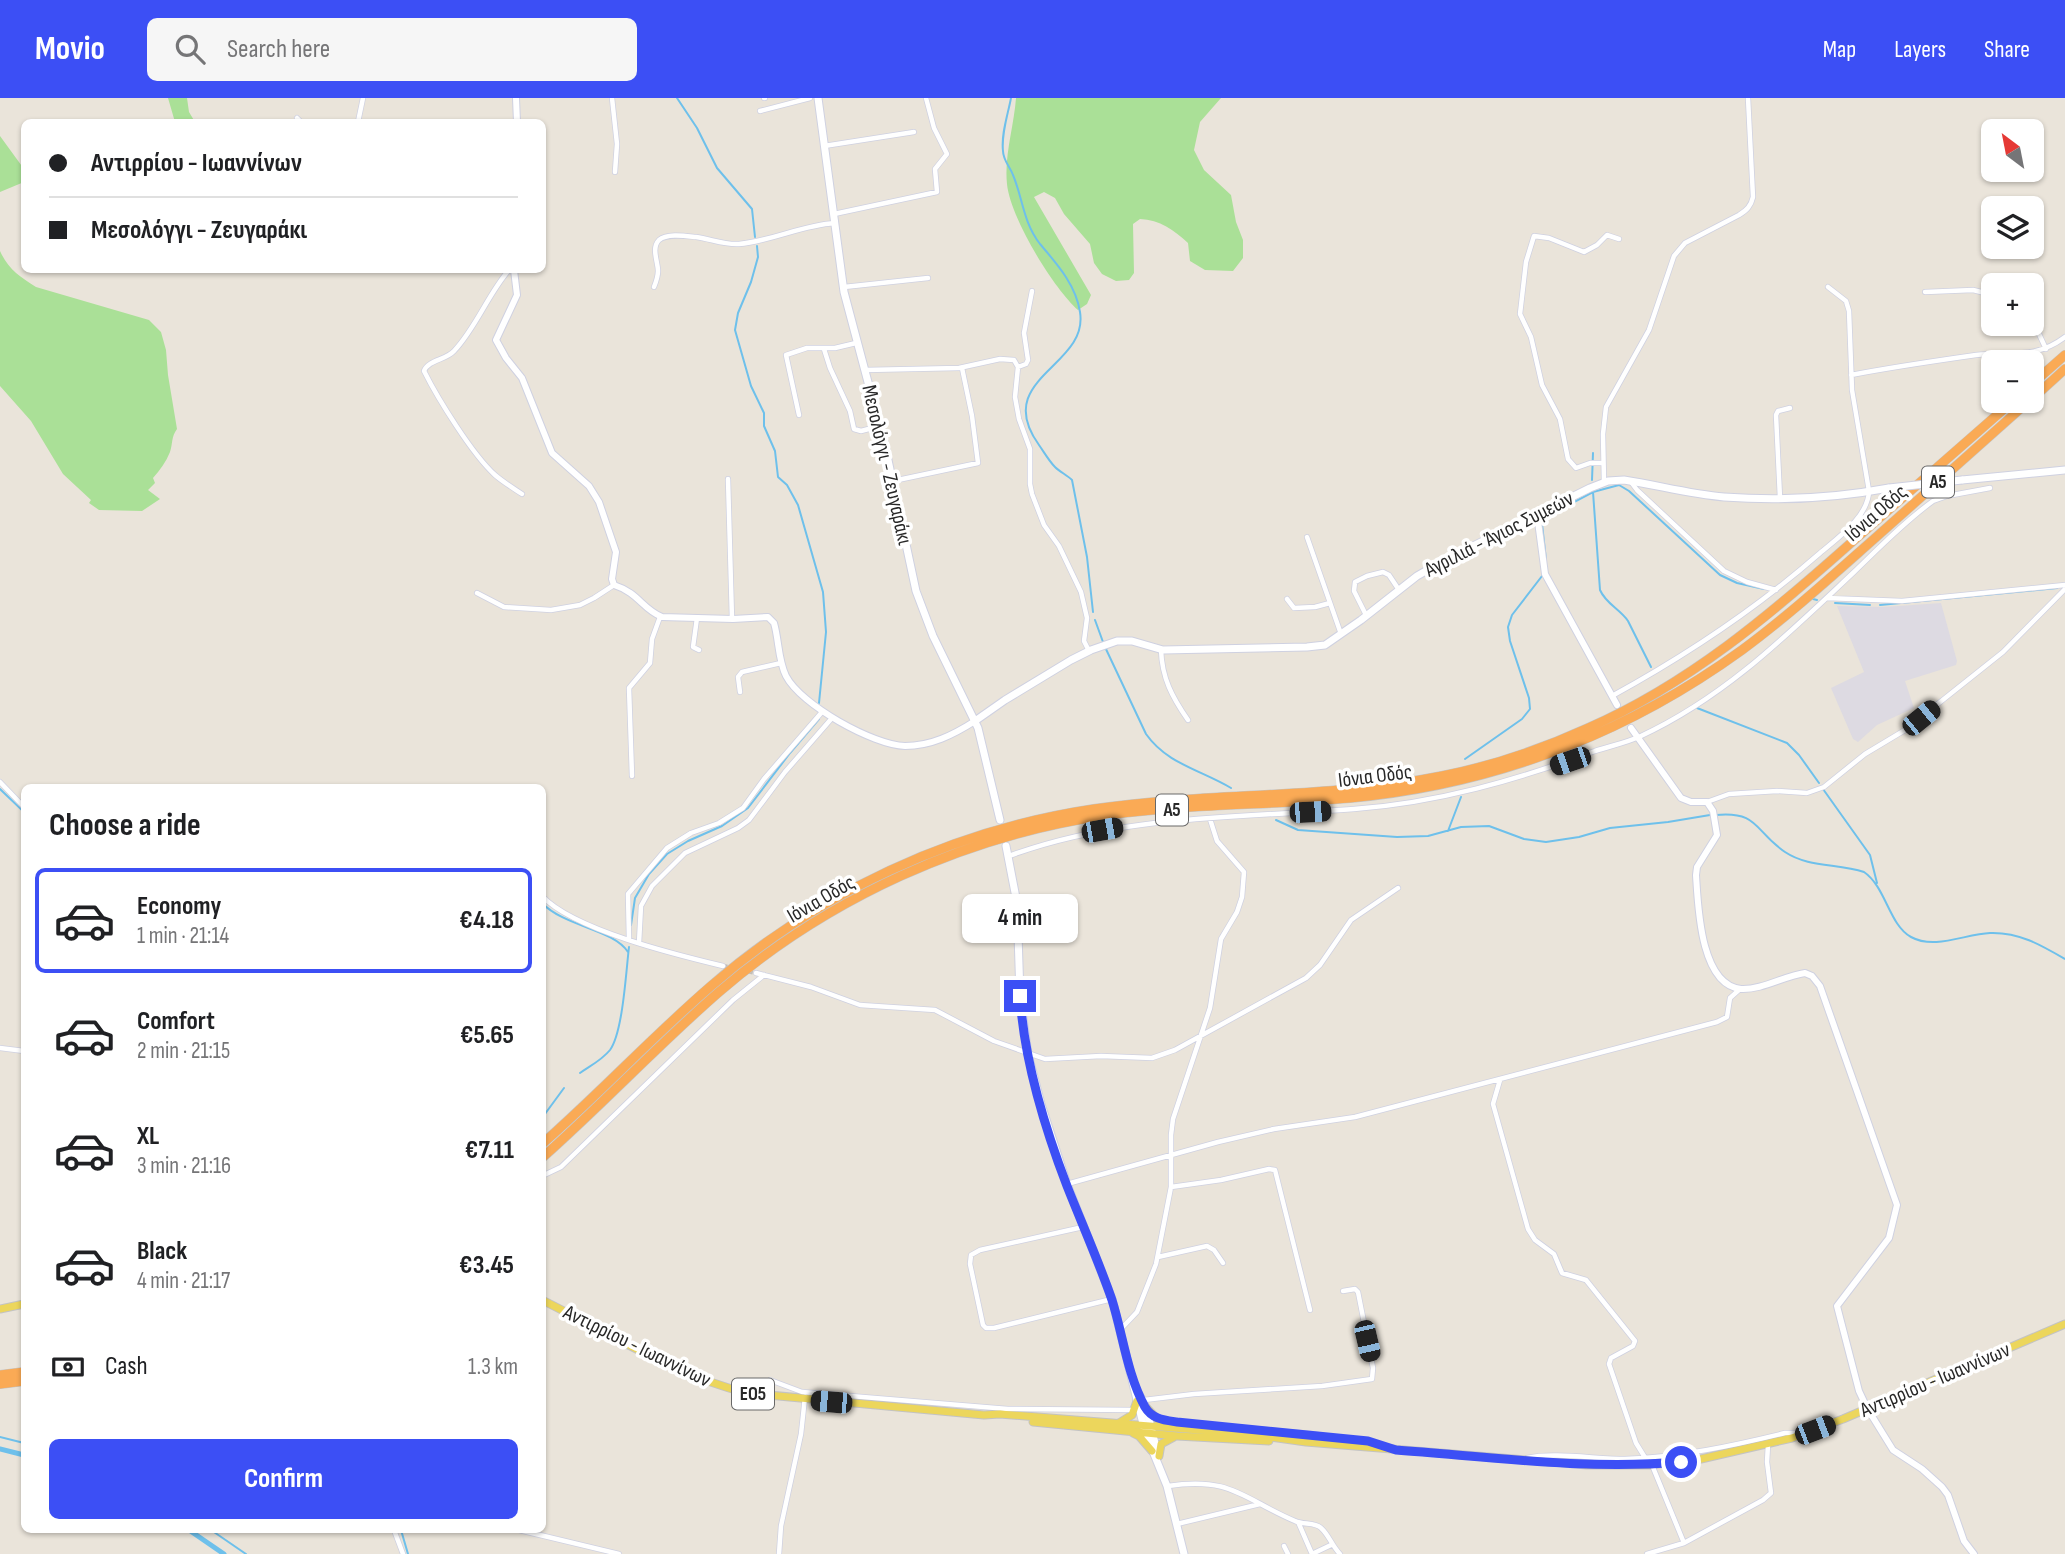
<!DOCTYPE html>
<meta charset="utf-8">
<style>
body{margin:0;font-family:"Sofia Sans Condensed",sans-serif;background:#f6f6f6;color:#202124;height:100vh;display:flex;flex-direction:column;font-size:26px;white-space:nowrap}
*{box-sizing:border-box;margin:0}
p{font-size:23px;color:#757577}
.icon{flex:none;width:38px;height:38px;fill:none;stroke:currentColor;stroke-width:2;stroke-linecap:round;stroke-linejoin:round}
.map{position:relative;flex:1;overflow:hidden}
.sheet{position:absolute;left:21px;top:686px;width:525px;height:749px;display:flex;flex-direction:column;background:#fff;border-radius:10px;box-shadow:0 2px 5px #0004}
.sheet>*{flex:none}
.guide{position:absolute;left:21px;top:21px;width:525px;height:154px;border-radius:10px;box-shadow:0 2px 5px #0004;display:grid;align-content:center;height:154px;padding:0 28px;background:#fff}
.needle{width:46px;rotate:328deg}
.buttons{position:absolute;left:1981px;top:21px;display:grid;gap:14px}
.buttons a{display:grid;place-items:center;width:63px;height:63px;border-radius:10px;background:#fff;box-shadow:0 2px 5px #0004;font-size:35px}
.end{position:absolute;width:32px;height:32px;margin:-16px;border:9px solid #3c4ff5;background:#fff;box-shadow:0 0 0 4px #fff}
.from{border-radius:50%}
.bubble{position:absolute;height:49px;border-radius:10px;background:#fff;box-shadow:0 2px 5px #0004;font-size:23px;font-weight:700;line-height:49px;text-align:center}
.car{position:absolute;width:21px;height:42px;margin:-21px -10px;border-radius:9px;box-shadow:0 0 5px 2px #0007;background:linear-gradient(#222 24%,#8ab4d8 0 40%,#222 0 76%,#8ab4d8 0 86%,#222 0)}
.guide b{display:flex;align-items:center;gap:24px;height:66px;font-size:26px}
.guide b+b{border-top:2px solid #e0e0e0}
.guide i{width:18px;height:18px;background:#202124}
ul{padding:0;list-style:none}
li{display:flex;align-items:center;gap:21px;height:105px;margin:0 14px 10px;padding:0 14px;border:4px solid transparent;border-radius:10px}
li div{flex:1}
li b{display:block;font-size:26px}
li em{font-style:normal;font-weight:700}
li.selected{border-color:#3c4ff5}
li>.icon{width:63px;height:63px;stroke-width:1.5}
h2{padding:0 28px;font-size:32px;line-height:84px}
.pay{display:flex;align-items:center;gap:18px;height:77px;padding:0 28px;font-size:26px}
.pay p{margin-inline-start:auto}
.cta{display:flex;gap:14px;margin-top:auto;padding:14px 28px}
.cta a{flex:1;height:80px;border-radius:10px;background:#3c4ff5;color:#fff;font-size:28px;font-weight:700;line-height:80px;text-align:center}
header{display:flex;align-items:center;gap:42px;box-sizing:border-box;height:98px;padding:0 35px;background:#3c4ff5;color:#fff}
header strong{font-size:33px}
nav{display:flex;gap:38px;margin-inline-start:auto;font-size:24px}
.search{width:490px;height:63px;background:#f6f6f6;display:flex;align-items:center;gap:18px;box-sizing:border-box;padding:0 24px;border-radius:10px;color:#757577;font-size:26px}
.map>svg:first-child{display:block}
.industrial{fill:#dddae2}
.green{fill:#aae097}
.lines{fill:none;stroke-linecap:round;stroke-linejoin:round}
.stream{stroke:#6ec0eb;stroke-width:2}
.canal{stroke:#6ec0eb;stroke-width:5}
.minor-tunnel{stroke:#c3beb6;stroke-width:4.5;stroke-dasharray:4.5 2;stroke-linecap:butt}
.minor-casing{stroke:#cfd1e1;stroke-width:6}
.tertiary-casing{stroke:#cfd1e1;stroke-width:8}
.secondary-casing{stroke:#cfd1e1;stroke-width:9}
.primary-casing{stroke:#c3c3c3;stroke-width:9}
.motorway-casing{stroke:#c3c3c3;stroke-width:10}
.minor{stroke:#fff;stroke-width:4.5}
.tertiary{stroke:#fff;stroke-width:6}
.secondary{stroke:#fff;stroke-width:7}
.primary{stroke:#ecd65c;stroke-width:7}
.motorway{stroke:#faaa55;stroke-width:9}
.secondary-bridge-casing{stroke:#cfd1e1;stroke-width:9;stroke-linecap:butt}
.secondary-bridge{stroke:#fff;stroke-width:7}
.route{stroke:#3c4ff5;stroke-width:9}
.labels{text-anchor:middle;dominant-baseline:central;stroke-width:7;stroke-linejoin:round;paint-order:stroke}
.shield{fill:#fff;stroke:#686868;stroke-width:2}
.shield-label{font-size:19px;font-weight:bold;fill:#282828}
.street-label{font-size:21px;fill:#282828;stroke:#fff}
</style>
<header>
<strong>Movio</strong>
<div class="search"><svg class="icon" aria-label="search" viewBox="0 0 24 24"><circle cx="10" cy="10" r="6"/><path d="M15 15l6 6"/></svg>Search here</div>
<nav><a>Map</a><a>Layers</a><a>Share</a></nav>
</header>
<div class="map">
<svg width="2065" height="1456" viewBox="0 0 2065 1456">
<rect width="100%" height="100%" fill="#eae4da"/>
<path class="industrial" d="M1941,505L1957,563L1956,567L1905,583L1914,610L1877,627L1858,644L1853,641L1831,590L1864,574L1837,508L1884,509Z"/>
<path class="green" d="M168,0H187L189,14L195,24H175Z
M1016,0H1221L1200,24L1194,52L1204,72L1231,97L1236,124L1243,142V160L1233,173L1205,172L1190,163L1188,145C1174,132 1160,122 1140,121L1133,126L1134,175L1129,182L1116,183L1102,176L1094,165L1090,146L1064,116L1055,100L1044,94L1034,99L1091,197L1087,206L1078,212C1053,190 1010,119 1007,86C1004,58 1014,28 1016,0Z
M0,38L24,71V84L0,94Z
M0,153C8,171 20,179 36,189L149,222L161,234L166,252L168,277L177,331C171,339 173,345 170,354C166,364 160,372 153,380L155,385L148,392L160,401L142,413L99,412L89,405L91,402L63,376L31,323L0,288Z"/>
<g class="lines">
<path class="stream" d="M677,0L697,30L717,70L752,111L755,139
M1011,0C1008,16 1001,36 1003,53C1003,62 1010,69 1013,77C1023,101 1023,124 1040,146C1057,166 1076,187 1080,214C1089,269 991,280 1039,347C1044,354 1049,363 1055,369C1060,374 1067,377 1072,382L1087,459L1093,514
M757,148L758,159L751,184L738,215L735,232L751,288L764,315V328L775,353L778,379L787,387L798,407L823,494L826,534L819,605
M1592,382L1593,355
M1593,394L1600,492C1606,506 1620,511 1628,523L1651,569
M1546,462L1542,426L1544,420L1593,394L1619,387L1629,393L1720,477L1737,485L1764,491
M1813,501L1817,502
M1835,505L1870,507
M1880,507L2057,490
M1095,522L1103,544
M1105,549L1146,636C1167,666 1201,672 1231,690
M1697,610L1787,645L1799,657L1819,685
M1465,661L1522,621L1530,611L1529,600L1510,543L1508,529L1512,517L1542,478
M0,691L24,714
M1823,691L1870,757L1877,785
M1716,717C1759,713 1754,733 1785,754C1809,770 1838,765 1864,774C1886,789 1889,827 1911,839C1935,852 1965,836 1990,835C2019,834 2041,847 2065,861
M1276,722L1298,732L1397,739L1428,738L1461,729L1489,728L1524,741L1546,744L1579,739L1610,730L1668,724L1710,717
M1448,733L1461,699
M542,805C565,829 613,831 628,854
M631,827L635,800L649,776L667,756L688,743L722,728L748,710L790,655L819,621
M580,975C590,968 602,962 610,952C623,934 626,873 629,849
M542,1020L564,990
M0,1339L24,1345
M211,1432L246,1456
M401,1432L408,1456"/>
<path class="canal" d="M0,1351L24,1357
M189,1432L224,1456"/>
<path class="minor-tunnel" d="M723,868L756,875"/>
<g class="minor-casing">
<path id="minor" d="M612,0L617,46L615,74
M764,0H765
M760,13L810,0
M297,20L301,24
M358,24L363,0
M824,48L914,34
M834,116L937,94L935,71L947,56L934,30L926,0
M509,172C488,196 476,230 454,253C446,262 428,262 424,273C438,301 472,356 495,377C503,384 513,390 522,396
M654,189C656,184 658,179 658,173C658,164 651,150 659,142C667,135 686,138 696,139C711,141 724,147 739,146C772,143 802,127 835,125
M844,189L928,180
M1925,194L1973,192L1993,197
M2032,221L2046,251
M824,251L830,270L850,313L854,331L861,333L880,328
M1018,269L1026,266L1028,262L1024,235L1032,193
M865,272L959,270L1000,261L1014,262L1018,269L1015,299L1019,321L1030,351V386L1032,396L1044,427L1059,448L1081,494L1087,520L1084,543L1089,553
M1851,277C1892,269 1934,263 1976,257C2010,253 2035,262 2065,239
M799,317L786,257L807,250H835L856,245
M1603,365H1590L1576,370L1568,361L1560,321L1542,287L1531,239L1520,216L1526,164L1534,138L1549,140L1584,154L1597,147L1607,137L1619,141
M728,381L732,521
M893,383L978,365L972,318L962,270
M1604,384L1603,336L1606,309L1649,232L1674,158L1685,145L1739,117C1747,112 1751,108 1753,99L1748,0
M1631,384L1637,392L1724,473L1747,484L1776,492
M1780,400L1776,317L1778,313L1790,310
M1307,439L1341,536
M477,495L504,509L551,512L580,507L594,500L614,487
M1827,500L1902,503L2065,487
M1287,501L1294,510L1315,509L1330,505
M1366,517L1354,493L1355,484L1367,478L1383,474L1389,477L1399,492
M697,520L693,549L699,552
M1161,552C1162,580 1172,599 1188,622
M740,594L738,579L742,574L781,565
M1612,598C1687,557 1756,511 1820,455C1839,439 1868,419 1869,393L1852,292L1849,213L1846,203L1828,189
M632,678L629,590L650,565L652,541L660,519
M0,684L24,709
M1707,704L1729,696L1777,693L1807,695L1824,689L1865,656L1905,632L2003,554L2065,491
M1009,758C1119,717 1238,720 1354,711C1437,705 1517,682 1595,653C1610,648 1626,645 1641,638C1725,599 1787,537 1854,474C1879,450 1904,424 1933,403L1947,398L1990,390
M542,798C574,832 677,857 723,868
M629,841L628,796L667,750L691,735L719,725L743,710L764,681L822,614
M639,845L641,808L652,788L685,755L738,730L749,722L785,674L832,620
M756,875L811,889L860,907L935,912L994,943L1045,961L1101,958L1152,960L1175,952L1306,880L1320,867L1351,822L1398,790
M0,950L24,953
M1500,982L1493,1006L1528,1131L1535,1142L1554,1156L1562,1175L1586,1182L1635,1243L1633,1248L1611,1260L1609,1266L1636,1345L1649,1366
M542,1078L561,1069L733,902L764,877
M1067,1086L1218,1044L1274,1031L1355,1019L1717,924L1727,919L1730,900L1740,891
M1171,1089L1221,1082L1269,1071L1275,1072L1310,1212
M1083,1129L980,1152L971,1157L970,1166L983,1227L986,1230H994L1112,1201
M1158,1159L1207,1148L1214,1152L1223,1165
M1120,1232L1137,1214L1156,1166L1171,1089V1037L1173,1021L1210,910L1221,841L1237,814L1242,799L1244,774L1217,743L1210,721
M762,1295L770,1282L802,1294L1008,1311L1134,1312
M1144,1302L1194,1296L1322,1288L1372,1281L1373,1270L1358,1194L1355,1191L1343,1193
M1160,1320L1177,1324L1313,1336L1384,1348
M1527,1360C1553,1354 1596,1361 1625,1361C1680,1359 1732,1348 1785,1335H1802
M1168,1388C1231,1378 1243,1401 1295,1423C1303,1427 1315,1424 1321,1430C1329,1437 1332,1448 1340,1456
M1177,1426L1260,1406
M1299,1426L1312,1456
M394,1432L403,1456
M519,1432L619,1456
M1684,1445L1763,1402L1771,1395L1767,1364L1768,1347
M1284,1448L1288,1456
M779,1456L781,1428L801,1336L805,1299
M1312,1456L1331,1447
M1647,1456L1684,1445L1652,1367"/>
</g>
<g class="tertiary-casing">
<path id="tertiary" d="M516,0L517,24
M514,172L517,197L496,242L506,260L522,280L552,355L589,388L599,404L616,454L612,481L614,487C639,495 642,511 662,519L733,521L768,519L774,525C779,542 778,562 786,578C801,607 873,647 905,648C931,648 953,637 975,623
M1537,416L1545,476L1617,607
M1631,630L1681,700L1691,704H1707L1713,713L1717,737L1697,769L1696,777C1698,807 1700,887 1741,891C1762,892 1784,878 1805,875L1812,878L1820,888L1897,1107L1889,1140L1837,1208L1859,1293L1867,1310L1893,1352L1922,1371L1942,1389L1948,1397L1964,1443L1974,1456"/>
</g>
<g class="secondary-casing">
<path id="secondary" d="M818,0L844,194L885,348L916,493L933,538L978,630L1000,722
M1962,382L2065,372
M975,623L1005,602L1071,562L1091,552L1117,543H1132L1163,552L1307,549L1325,547L1361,522L1417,478L1445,462L1590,390L1608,383L1624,382C1657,387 1690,396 1724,399C1778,403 1836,400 1889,390
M1006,748L1017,805L1020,898L1028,956L1041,1006L1067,1086L1112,1201L1145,1334L1167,1388L1184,1456
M1137,1292L1146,1309L1158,1357"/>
</g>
<g class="primary-casing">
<path id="primary" d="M542,1202C607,1234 676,1278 747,1295L984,1317L1000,1316L1249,1336L1306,1344L1587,1367H1649L1701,1361L1792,1340L1843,1321L2065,1226
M0,1211L24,1206
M1146,1309L1159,1323L1173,1329
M1033,1324L1177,1338L1269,1343
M1119,1325L1132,1317L1137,1303
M1133,1335L1139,1338L1152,1353
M1159,1358L1161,1346L1174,1339"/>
</g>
<g class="motorway-casing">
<path id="motorway" d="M2032,286L2065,257
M2032,301L2065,271
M542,1046C600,995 653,938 711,888C818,795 953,732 1094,711C1209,694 1328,701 1442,678C1492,668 1542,651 1588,630C1689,586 1771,516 1852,444C1906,397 1959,350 2013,303
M542,1060C603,1006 658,947 719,894C828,800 966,737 1108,717C1188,706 1270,707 1350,700C1424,693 1498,676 1568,648C1629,624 1688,591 1742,552C1788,518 1831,479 1874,441C1926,395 1978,349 2029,303
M0,1277L24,1274
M0,1286L24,1283"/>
</g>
<use href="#minor" class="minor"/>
<use href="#tertiary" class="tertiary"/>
<use href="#secondary" class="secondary"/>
<use href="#primary" class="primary"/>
<use href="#motorway" class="motorway"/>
<g class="secondary-bridge-casing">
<path id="secondary-bridge" d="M1889,390L1962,382"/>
</g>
<use href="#secondary-bridge" class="secondary-bridge"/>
</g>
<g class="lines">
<path class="route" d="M1020,898C1024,962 1044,1028 1067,1088C1082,1126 1099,1164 1112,1202C1123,1237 1127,1276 1145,1309C1152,1321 1164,1322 1177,1324L1368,1343L1396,1352C1491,1359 1586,1372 1681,1364"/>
</g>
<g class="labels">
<g class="shield">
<rect x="1922" y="368.5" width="32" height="31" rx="5"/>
<rect x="1156" y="696.5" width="32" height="31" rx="5"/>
<rect x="732" y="1280.5" width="42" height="31" rx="5"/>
</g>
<g class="shield-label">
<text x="1938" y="384">Α5</text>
<text x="1172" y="712">Α5</text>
<text x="753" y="1296">ΕΟ5</text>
</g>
<g class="street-label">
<text transform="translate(887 367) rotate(77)">Μεσολόγγι - Ζευγαράκι</text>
<text transform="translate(1876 415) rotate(-41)">Ιόνια Οδός</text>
<text transform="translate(1499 436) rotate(-27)">Αγριλιά - Άγιος Συμεών</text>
<text transform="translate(1375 678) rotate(-7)">Ιόνια Οδός</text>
<text transform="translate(821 801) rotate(-30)">Ιόνια Οδός</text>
<text transform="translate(637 1248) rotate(26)">Αντιρρίου - Ιωαννίνων</text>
<text transform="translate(1935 1282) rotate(-23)">Αντιρρίου - Ιωαννίνων</text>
</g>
</g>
</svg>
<div class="buttons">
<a><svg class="needle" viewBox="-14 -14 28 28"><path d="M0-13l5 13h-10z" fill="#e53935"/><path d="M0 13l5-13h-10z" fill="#757577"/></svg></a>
<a><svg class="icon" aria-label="layers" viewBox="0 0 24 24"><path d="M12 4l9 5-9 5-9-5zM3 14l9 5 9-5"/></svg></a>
<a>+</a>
<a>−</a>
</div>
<i class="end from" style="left:1681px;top:1364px"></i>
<i class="end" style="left:1020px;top:898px"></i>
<div class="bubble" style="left:962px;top:796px;width:116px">4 min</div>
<i class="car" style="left:1921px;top:620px;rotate:51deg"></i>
<i class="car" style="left:1570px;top:663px;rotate:251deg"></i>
<i class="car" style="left:1310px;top:714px;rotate:87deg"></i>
<i class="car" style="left:1102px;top:732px;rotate:80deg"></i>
<i class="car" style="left:1367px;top:1243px;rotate:167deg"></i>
<i class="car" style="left:831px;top:1304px;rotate:275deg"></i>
<i class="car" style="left:1815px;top:1332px;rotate:69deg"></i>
<div class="guide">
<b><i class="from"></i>Αντιρρίου - Ιωαννίνων</b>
<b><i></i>Μεσολόγγι - Ζευγαράκι</b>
</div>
<section class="sheet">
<h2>Choose a ride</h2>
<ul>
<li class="selected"><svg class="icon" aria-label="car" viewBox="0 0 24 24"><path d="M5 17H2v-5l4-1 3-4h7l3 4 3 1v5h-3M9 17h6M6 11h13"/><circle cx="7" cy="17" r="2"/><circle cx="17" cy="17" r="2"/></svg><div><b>Economy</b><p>1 min · 21:14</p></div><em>€4.18</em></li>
<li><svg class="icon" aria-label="car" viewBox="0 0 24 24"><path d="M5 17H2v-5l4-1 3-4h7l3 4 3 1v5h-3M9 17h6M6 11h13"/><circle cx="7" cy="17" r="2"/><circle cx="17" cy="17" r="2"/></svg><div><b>Comfort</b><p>2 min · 21:15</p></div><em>€5.65</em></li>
<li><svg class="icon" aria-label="car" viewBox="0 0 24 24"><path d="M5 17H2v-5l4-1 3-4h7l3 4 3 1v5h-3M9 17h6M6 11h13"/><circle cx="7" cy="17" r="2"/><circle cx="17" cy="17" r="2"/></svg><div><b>XL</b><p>3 min · 21:16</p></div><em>€7.11</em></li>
<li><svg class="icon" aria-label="car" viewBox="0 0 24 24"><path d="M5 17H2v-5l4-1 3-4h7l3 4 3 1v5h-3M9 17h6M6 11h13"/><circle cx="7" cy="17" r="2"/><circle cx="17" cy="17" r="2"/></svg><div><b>Black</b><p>4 min · 21:17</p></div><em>€3.45</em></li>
</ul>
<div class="pay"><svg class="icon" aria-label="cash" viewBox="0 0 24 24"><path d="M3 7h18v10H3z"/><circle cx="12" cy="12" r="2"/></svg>Cash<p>1.3 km</p></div>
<div class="cta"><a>Confirm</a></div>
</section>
</div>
